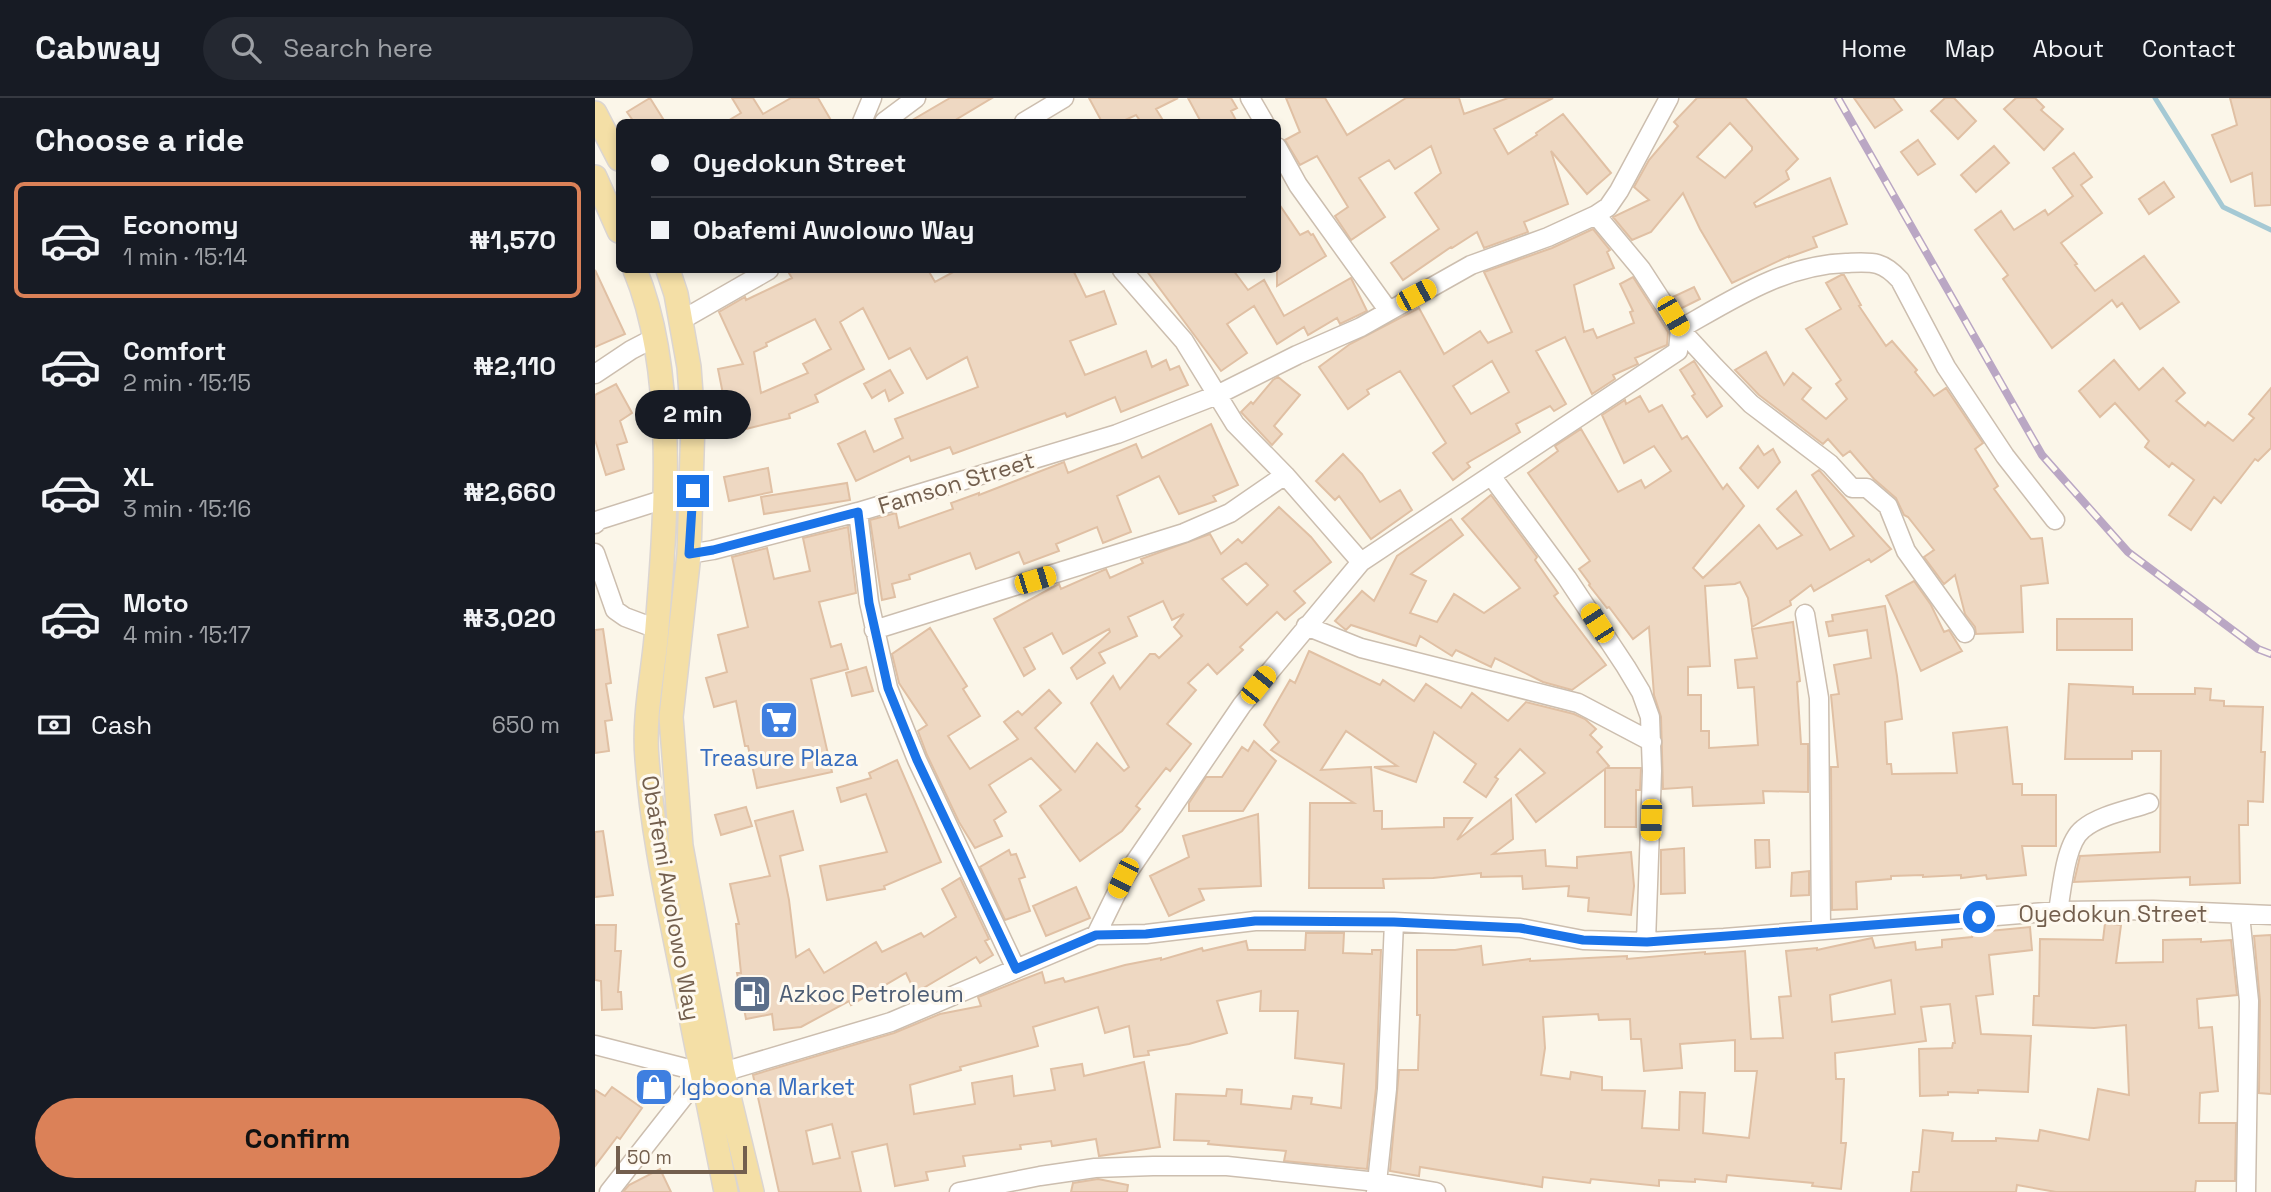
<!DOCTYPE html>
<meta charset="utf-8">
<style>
body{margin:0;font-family:"Space Grotesk",sans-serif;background:#242831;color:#f1f3f6;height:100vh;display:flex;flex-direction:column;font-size:26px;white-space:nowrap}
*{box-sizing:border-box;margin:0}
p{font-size:23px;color:#9ea1a6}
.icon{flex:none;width:38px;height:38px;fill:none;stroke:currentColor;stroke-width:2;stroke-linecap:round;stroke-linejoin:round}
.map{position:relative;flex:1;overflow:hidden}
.side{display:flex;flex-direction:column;background:#171b24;width:595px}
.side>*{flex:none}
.top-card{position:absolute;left:21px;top:21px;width:665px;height:154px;border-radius:10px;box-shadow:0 4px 10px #0003;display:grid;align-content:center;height:154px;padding:0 35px;background:#171b24}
.scale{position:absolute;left:21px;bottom:18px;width:131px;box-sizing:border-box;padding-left:7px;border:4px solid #735f4e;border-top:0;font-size:19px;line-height:24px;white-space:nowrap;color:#735f4e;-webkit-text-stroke:5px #fef9ef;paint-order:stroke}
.end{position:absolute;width:32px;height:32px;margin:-16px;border:9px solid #1a73e8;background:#fff;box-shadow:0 0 0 4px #fff}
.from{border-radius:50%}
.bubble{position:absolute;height:49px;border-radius:24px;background:#171b24;box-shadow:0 4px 10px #0003;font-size:23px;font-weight:800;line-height:49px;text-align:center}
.car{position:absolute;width:21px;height:42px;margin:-21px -10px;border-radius:9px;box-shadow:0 0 5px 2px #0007;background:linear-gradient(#f5c518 24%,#345 0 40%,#f5c518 0 76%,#345 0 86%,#f5c518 0)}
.top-card b{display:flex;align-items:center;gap:24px;height:66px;font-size:26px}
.top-card b+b{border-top:2px solid #363941}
.top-card i{width:18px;height:18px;background:#f1f3f6}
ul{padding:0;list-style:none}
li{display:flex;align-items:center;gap:21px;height:116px;margin:0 14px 10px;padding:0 21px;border:4px solid transparent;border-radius:10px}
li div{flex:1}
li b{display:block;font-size:26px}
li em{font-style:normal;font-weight:800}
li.current{border-color:#db8158}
li>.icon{width:63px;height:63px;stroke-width:1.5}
h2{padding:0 35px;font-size:32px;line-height:84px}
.pay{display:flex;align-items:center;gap:18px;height:77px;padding:0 35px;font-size:26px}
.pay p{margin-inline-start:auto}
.button{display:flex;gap:14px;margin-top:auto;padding:14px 35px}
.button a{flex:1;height:80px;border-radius:42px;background:#db8158;color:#111;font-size:28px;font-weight:800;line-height:80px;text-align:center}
header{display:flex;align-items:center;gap:42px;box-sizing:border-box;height:98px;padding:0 35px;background:#171b24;border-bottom:2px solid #363941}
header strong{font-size:33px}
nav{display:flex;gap:38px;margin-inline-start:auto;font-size:24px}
.search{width:490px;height:63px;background:#242831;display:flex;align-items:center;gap:18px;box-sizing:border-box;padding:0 24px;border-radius:38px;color:#9ea1a6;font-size:26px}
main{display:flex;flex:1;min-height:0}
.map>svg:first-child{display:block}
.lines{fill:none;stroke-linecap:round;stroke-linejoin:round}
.stream{stroke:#a5c9d4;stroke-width:5}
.building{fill:#eed8c2;stroke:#e0c0a4;stroke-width:2;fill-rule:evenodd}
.minor-casing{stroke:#ccbeaf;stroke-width:21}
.major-casing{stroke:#dbd5d1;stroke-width:26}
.minor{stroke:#fff;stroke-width:18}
.major{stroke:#f4dfa6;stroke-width:23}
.rail-casing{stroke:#baa7c4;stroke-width:8}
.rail{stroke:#fef9ef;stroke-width:5;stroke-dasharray:16;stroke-linecap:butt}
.route{stroke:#1a73e8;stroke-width:9}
.labels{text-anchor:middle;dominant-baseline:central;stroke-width:6;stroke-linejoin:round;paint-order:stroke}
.street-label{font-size:23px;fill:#735f4e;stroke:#fef9ef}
.shop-label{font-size:23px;fill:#366cbe;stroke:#fef9ef}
.service-label{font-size:23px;fill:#4e5e75;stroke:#fef9ef;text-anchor:start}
</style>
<header>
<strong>Cabway</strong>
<div class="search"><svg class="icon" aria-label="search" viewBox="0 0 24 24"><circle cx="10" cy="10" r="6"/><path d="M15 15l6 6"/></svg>Search here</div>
<nav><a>Home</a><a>Map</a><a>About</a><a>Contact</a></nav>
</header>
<main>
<section class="side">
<h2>Choose a ride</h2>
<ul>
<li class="current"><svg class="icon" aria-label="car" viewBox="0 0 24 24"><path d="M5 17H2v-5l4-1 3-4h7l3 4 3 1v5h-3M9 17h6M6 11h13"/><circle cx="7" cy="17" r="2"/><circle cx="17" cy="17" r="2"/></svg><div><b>Economy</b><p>1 min · 15:14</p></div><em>₦1,570</em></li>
<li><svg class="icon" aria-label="car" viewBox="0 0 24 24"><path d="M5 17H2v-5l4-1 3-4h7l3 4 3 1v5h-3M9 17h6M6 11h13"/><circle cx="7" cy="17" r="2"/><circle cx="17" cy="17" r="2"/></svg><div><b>Comfort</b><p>2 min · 15:15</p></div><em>₦2,110</em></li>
<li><svg class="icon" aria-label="car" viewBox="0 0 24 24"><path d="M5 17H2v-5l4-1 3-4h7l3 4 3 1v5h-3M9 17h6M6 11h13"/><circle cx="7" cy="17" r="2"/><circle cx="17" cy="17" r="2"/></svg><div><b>XL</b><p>3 min · 15:16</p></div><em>₦2,660</em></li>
<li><svg class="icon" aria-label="car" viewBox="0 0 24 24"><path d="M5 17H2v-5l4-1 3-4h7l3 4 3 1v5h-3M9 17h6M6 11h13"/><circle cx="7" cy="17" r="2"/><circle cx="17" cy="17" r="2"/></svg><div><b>Moto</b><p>4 min · 15:17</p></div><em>₦3,020</em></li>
</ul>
<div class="pay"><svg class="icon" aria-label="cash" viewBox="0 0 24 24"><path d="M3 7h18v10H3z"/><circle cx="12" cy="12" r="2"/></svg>Cash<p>650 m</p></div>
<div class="button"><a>Confirm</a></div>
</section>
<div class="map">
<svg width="1676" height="1094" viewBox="0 0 1676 1094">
<rect width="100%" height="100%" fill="#fbf6e9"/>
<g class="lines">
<path class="stream" d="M1560,0L1628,109L1676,132"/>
</g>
<path class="building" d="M55,0L70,24H39L32,14Z
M137,0H158L168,16L196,0H223L237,24H131L146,15Z
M355,0H397L357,24H314Z
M494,0H583L561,11L569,24H546L541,17L526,24H507Z
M593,0H636L642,10L636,13L642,24H606Z
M691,0H730L752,37L811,0H864L869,16L913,0H958L899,31L913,56L942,37L941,35L968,16L1016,75L992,96L956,53L973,106L929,124L933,134L889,150L882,134L857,150L856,149L808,182L796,165L844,131L820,95L846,75L836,48L800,71L794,62L764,80L790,119L756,142L740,118L753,109L722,58L705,67L690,42L705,34Z
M1102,0H1150L1203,61L1191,73L1194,81L1159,105L1161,109L1235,80L1252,126L1218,139L1222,149L1194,159V158L1137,185L1105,131L1088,95L1056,134L1037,142L1018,119L1054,102L1039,89L1054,62L1083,28L1079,24ZM1135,25L1157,49V52L1130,80L1102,59Z
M1259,0H1298L1307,12L1280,30Z
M1350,0H1359L1381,23L1363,41L1336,13Z
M1421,0H1440L1449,9L1446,12L1468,31L1449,52L1409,11Z
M1635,0H1676V107L1660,108L1657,75L1636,84L1617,37L1642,27Z
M1323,42L1340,66L1323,77L1306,54Z
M1399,48L1414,65L1381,94L1366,77Z
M1479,55L1497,79L1486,87L1507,115L1466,145L1482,166L1480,167L1500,193L1549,158L1584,204L1545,231L1527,205L1522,209L1517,202L1457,250L1408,181L1413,177L1380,132L1406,113L1419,132L1450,112L1453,117L1478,98L1458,70Z
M1569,84L1579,99L1554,116L1544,101Z
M682,103L705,137L713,133L716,137L718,136L731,158L682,188Z
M998,131L1015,152L1012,154L1019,170L979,187L989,234L998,231L1002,240L1039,225L1035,214L1038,213L1025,186L1038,179L1073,234L1072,247L1040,260L1043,266L1018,277L1020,281L997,296L970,239L941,253L971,306L959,313L955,308L921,326L925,334L872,365L875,369L858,382L838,355L851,345L805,273L772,292L774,296L753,311L724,269L755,246L824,210L849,256L885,233L893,245L917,234L889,174L957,150ZM897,263L914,294L876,316L858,288Z
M0,172L30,236L0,249Z
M192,172H333L340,184L362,172H478L491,199L509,193L521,226L475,243L490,277L551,253L557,269L571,262L575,272L584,268L593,287L526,314L520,299L472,319L470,315L358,356L355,349L316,363L314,358L261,383L243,346L270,333L279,354L308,340L300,321L383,289L372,259L332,281L315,250L294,261L268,210L245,224L269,271L220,297L223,304L194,316L195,320L143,333L135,300L129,301L123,271L148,266L124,214L150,199L151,202L197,180ZM220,221L236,251L208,266L213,275L166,295L159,254L172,248L171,245Z
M551,172H638L653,192L669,182L689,218L756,180L772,213L745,226L742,220L713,237L709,229L682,246L659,208L632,226L652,255L626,273Z
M1246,177H1249L1266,207L1264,208L1291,248L1297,243L1322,272L1320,274L1339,298L1351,290L1388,345L1380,351L1403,388L1399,391L1436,441L1447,440L1453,485L1426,488L1428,534L1381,536L1380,529L1370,516L1360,477L1349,486L1329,459L1339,452L1313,419L1309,417L1301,400L1279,381L1255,353L1248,358L1233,341L1228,346L1164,297L1140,272L1171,254L1189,287L1198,275L1216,290L1207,301L1231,321L1252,301L1241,286L1246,282L1211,231L1246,211L1231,185Z
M1099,189L1105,201L1085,211L1078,199Z
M1519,262L1544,292L1568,270L1590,295L1581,303L1610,328L1613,324L1638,343L1659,320L1654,316L1676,290V350L1663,363L1660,361L1626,405L1619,399L1596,432L1574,417L1599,382L1577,365L1574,369L1550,349L1554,343L1520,305L1505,319L1484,293Z
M1099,263L1127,308L1112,319L1097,298L1100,296L1085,272Z
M295,272L308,295L294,303L290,292L277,300L269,286Z
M683,279L705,297L679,328L687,336L677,347L646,314L656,304L658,306L678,282Z
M21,286L37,315L25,323L32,344L22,347L29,371L11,377L0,342V297Z
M1045,298L1054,314L1067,307L1087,341L1092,338L1128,391L1132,386L1149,408L1098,470L1108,480L1164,427L1182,451L1207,437L1182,411L1201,393L1235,452L1259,438L1217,377L1224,372L1296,451L1276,464L1274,461L1219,493L1216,487L1195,503L1196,507L1157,529L1153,500L1145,484L1140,486L1110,488L1115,568L1093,569V597H1106V633H1114V650L1163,647L1159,589L1143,590L1140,562L1162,560L1157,531L1198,524L1205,583L1202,584L1206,646H1213V694L1168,693L1169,705L1098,708L1097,689L1068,691L1066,619L1059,597L1054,529L1038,541L1014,509L1012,510L994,487L995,486L984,471L995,463L933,375L963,353L960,348L986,331L1023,394L1046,382L1050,390L1076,373L1059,348L1029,365L1007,317L1030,302L1031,306Z
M616,326L643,387L618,398L621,403L584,416L564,378L522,398L536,434L508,445L502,429L461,446L464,453L429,466L424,454L381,471L375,455L314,477L315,481L297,486L300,499L287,502L275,422L301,415L304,430L358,411L356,405L384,395V397L469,364L473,375L541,346L547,360Z
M1163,348L1169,357L1178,351L1185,364L1163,390L1145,370Z
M748,356L767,376L785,404L805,392L817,412L776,441L744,398L740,402L721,383Z
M173,370L177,394L134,403L129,379Z
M252,385L255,402L169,416L166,399Z
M896,397L942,459L940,462L963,495L959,498L1011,567L977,592L948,584L900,560L896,569L861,552L857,558L825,538L821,548L756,527L751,532L740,523L767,493L779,503L802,458L856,421L868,437L816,476L831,483L815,515L842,524L859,496L889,515L925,490L867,421Z
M684,409L716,439L736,464L699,493L710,505L690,522L682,514L645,549L648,552L622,576L613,566L593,585L601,592L572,626L596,646L575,673L571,670L541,708L545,711L527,733L485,763L445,708L466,692L436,660L394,687L411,714L399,722L407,738L380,750L364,724L332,657L323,633L332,627L304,585L297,556L335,530L372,588L368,591L385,618L353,638L375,671L423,641L409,624L423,613L427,617L454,592L466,605L440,630L480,674L502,645L529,673L534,669L496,605L518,578L525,591L555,556H560L564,560L587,538L579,529L589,516L577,522L568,503L533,519L542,538L504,555L510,565L482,581L476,570L515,534L514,531L468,556L457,535L429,550L440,571L429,578L399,521L464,486L466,491L511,471L515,480L548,465L546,461L615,436L626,456L643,441L647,445ZM651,465L673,487L652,507L627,481Z
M253,429L261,495L224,504L236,549L246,546L253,571L216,581L237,674L162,690L153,648H150L141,603L119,609L111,580L132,574L123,537L153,529L137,459L172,450L179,481L215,473L208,440Z
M1319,483L1336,507L1349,534L1354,532L1367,553L1326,573L1291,498Z
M1290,508L1302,578L1307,621L1290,624L1292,666H1296L1297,676L1362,675L1358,635L1412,629L1418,686H1427V697H1461V748H1427L1431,777L1392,781L1391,777L1366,780V777L1328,779V777L1296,778V781L1261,784L1262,811L1237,812L1236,669H1243L1236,597L1244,596L1239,567L1276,560L1272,532L1234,538L1231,524L1238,523L1237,517Z
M1462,521H1537V552H1462Z
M8,531L16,585L11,586L17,622L10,623L14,653L0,655V532Z
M714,553L785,587L788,582L819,603L831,586L866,610L877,595L913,623L931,604L979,616L990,621L1001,631L995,637L1007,649L1002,654L1014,668L1012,670H1046L1045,692H1041V729H1010V671L941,724L921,697L950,675L925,651L900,679L903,681L891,699L869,684L881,666L839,634L821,684L779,669L802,668L751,633L726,672L776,669L779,713H787V731L849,729V720H877L862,742L916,701L918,741L898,756L950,752L951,768L982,770V759L1036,754L1039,788L1036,817L993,813L994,800L973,798L974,788L928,791L927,778L886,779V775L838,780L788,781L789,790H714L715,705H759L676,652L684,644L669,627L695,582L700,585Z
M271,569L278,593L257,598L251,575Z
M1474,586L1538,589V596H1600V590L1616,591L1615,602L1629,603V608L1668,609L1666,654H1670L1668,704L1653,703V727H1644L1645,785L1595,787V779L1479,784L1485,758L1565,754L1566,653H1537V661H1470Z
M659,643L681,663L648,713H594V705L611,679H627L647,649L653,653Z
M302,662L346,764L289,788L290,791L232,802L225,768L292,754L271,696L246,704L242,690L276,680L274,675Z
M151,709L157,728L126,737L120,717Z
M198,713L208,752L185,758L194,802L201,859L214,851L229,875L281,844L287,854L326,835L329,839L361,819L347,791L365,780L394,841L390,843L398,857L385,865L381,859L325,892H319L311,875L256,907L254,903L206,929L179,932L177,916L151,921L142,875H146L141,826H144L135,786L175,778L160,723Z
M663,716L666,788L604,791L609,802L574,818L555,778L594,759L588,738Z
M8,733L18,797L0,799V734Z
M1160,742H1174L1175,769L1161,770Z
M1089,750L1090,795L1066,796V752Z
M414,752L416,757L421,756L430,779L424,781L435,813L410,822L385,769Z
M1214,773V797L1196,798L1197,775Z
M481,789L495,820L451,838L438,808Z
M1510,825L1526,827L1521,865L1568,864V842L1606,841V844L1636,842L1642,897L1602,901L1604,930L1617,929L1623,993L1605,995L1604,1025H1641L1640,1083H1601L1600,1094H1461L1422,1087L1421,1094H1316L1318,1074H1324L1328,1032L1358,1035L1357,1043H1401V1040L1443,1043L1445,1032L1494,1042L1503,991L1534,997L1531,927L1499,930L1438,927L1439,898H1444L1445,841L1508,842Z
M0,827H21L20,853H26L23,894H26L27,911L7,912L6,883L0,882Z
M1435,829L1437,852L1394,857L1398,896L1381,898L1386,936L1436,938L1433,994L1383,992V995L1353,994V997L1325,998L1324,951L1357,950L1358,945H1360L1355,906L1326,909L1331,943L1240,955L1241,981H1249L1246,1045H1251L1246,1091L1217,1088L1218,1085L1132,1077L1131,1084L1100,1081V1084L1064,1082V1088L996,1081L995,1085L948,1079L947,1089L825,1069L824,1078L795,1073L804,972H823L825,917H822V852H860L886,848L888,867L935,861V863L1032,858V861L1110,854V856L1150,853L1156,941L1188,940L1184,899L1196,898L1191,853L1222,850V852L1277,840L1280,850L1320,844L1321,852L1347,849V842L1377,839V836L1394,833ZM1296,882L1300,916L1237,924L1235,897ZM1003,916L1004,922L1035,921L1036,941H1046L1049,973L1087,970L1085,946L1140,942V973H1162L1154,1040L1108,1035L1110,995L1085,994L1084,1032L1047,1030L1050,993L1007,992V979L976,974L975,981L946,977L950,950L948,919Z
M711,835H749L748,855L777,856V852H786L781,990L772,1071L689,1063L691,1053L613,1046L614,1043L579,1042L581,996L631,998L632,991L647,992L646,1006L696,1011L698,998L717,1000L716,1006L746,1010L749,966L700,960L703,913H665L666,893L622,903L632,935L594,946L553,953L554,957L539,959L534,928L510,935L503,909L438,929L443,948L365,969L366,972L315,987L319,1016L380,1006L377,985L417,978L419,998L460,992L456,971L487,966L489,978L549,964L565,1049L504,1058L501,1041L457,1048L456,1043L425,1047L426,1051L368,1058L370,1068L331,1074L333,1082L300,1088L292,1046L257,1054L266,1094H184L158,977L299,935L345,916L386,908L383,899L447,874L450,885L468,880L470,884L530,867L566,860V862L607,850L608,853L651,843L653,852H710ZM237,1026L245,1060L218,1066L211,1033Z
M1676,837V996L1664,995L1665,903L1659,838Z
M17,989L47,1010L25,1041L22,1039L0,1068V992L10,998Z
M65,1071L76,1094H28L34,1087Z
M503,1081L533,1087L532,1094H476L478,1085Z"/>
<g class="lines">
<g class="minor-casing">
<path id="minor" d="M655,0L669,24
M267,24L277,0
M289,24L321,0
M429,24L469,0
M682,49L703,87L793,212
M1001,117L1046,171L1085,231L1120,269L1156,306L1235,366L1257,390H1272L1293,408L1311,453L1370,535
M527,172L589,243L640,326L690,377L766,464
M85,223L174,172
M0,276L36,252L61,239
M897,379L972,480L1031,569L1046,594L1055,619L1057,673L1051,844
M263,414L274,504L293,590L322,662L421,871
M0,426L4,422L70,401
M0,455L20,512L30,519L62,531
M94,456L118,452L263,414L522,336L622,297L702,257L766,229L876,167L953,139L1001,117L1013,109L1024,93L1074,0
M1210,516L1224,600L1226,831
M711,528L766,550L983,605L1057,644
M279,532L589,435L635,415L690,377
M1463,813C1467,791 1470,745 1488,731C1505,717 1534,712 1554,705
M1645,817L1654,903L1651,1094
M501,837L529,780L647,607L766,464L1083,253L1085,231C1138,201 1189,167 1251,165C1277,164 1287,162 1305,182L1351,269L1410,358L1460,422
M0,947L90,970L104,982
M128,974L296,924L501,837L551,836L660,823L799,824L925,830L988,842L1051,844L1129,840L1463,813L1558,812L1676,817
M14,1094L98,987L108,979
M364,1094L445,1078L500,1070L558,1068H632L782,1084L841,1094
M781,1094L792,991L799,824"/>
</g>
<g class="major-casing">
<path id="major" d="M0,15L24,61
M0,79L24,133
M40,172C82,273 71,421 62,529C59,573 48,616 52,661C57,733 73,805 87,875C102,948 117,1021 131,1094
M73,172L81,196L94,269L98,323L94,456L76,619L86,748L128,974L157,1094"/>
</g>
<use href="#minor" class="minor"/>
<use href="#major" class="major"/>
<g class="rail-casing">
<path id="rail" d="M1243,0L1447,357L1533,454L1663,551L1676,556"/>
</g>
<use href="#rail" class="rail"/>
</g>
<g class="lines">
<path class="route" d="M98,393L94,456L118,452L263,414L274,505L293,590L322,662L421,871L501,837L551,836L660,823L799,824L925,830L988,842L1052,844L1384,819"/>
</g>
<defs>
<g id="supermarket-square" transform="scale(2.0125)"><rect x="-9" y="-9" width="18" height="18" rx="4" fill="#3f7fe0" stroke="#fef9ef"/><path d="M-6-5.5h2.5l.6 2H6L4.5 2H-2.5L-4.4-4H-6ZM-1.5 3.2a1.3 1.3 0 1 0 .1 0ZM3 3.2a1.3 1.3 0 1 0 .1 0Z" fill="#fff"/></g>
<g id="fuel-square" transform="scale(2.0125)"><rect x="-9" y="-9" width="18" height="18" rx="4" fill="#5c6f8a" stroke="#fef9ef"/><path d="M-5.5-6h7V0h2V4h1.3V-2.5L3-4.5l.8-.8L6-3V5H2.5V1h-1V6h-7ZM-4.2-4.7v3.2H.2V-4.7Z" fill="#fff"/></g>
<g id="shop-square" transform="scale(2.0125)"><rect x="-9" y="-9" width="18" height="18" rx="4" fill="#3f7fe0" stroke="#fef9ef"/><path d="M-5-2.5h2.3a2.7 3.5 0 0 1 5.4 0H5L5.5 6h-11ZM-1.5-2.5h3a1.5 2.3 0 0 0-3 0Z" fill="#fff"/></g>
</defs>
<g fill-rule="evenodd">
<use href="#supermarket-square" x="184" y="622"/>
<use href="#fuel-square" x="157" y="896"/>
<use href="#shop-square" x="59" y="989"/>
</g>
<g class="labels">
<g class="street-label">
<text transform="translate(361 385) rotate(-17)">Famson Street</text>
<text transform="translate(76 800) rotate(80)">Obafemi Awolowo Way</text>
<text x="1518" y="816">Oyedokun Street</text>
</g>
<g class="shop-label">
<text x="184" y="660">Treasure Plaza</text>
<text x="86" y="989" text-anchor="start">Igboona Market</text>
</g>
<g class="service-label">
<text x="184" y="896">Azkoc Petroleum</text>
</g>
</g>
</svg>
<div class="scale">50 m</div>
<i class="end from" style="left:1384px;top:819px"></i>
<i class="end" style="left:98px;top:393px"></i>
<div class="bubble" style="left:40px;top:292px;width:116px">2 min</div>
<i class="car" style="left:821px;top:197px;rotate:62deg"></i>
<i class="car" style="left:1078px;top:218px;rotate:150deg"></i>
<i class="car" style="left:440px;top:482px;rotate:73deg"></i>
<i class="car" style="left:1002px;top:525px;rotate:327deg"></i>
<i class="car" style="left:663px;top:587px;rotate:39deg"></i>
<i class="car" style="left:1056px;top:722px;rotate:182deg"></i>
<i class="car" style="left:528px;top:780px;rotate:206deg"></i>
<div class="top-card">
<b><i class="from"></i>Oyedokun Street</b>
<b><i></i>Obafemi Awolowo Way</b>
</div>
</div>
</main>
